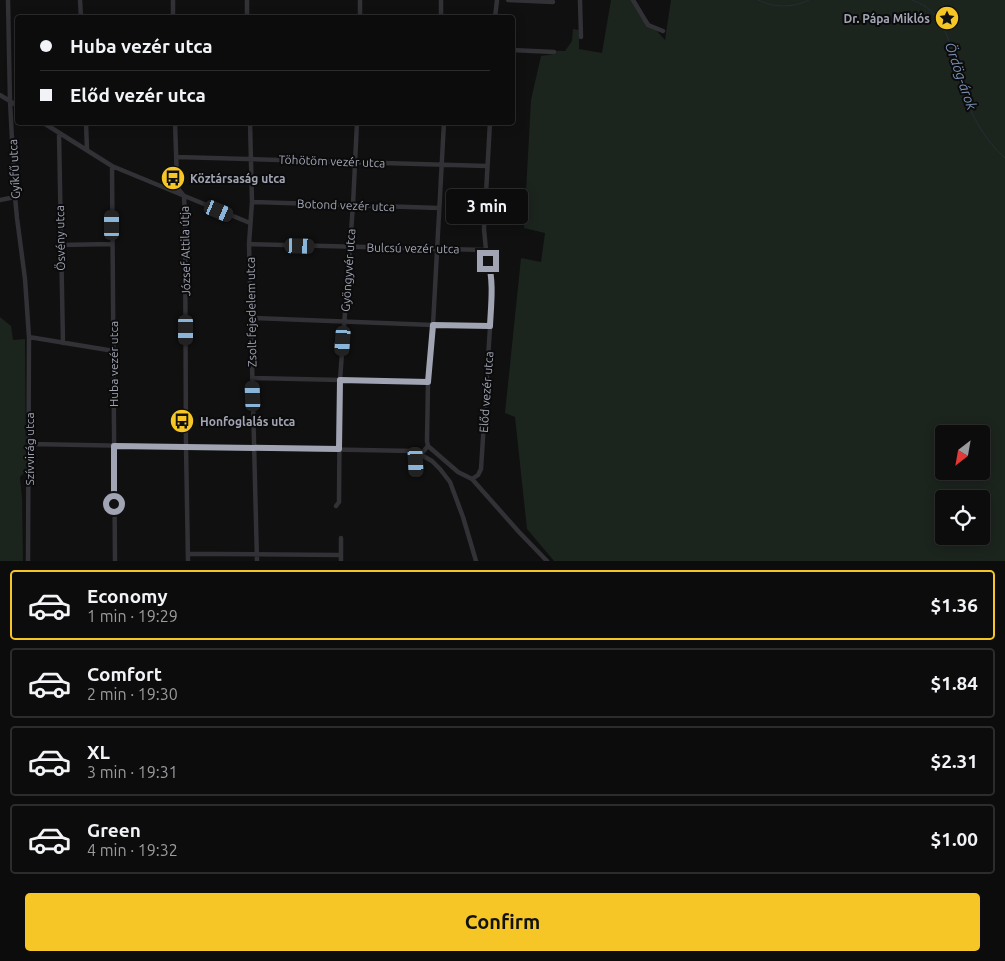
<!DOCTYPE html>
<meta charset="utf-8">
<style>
body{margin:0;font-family:Ubuntu,sans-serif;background:#151516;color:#f1f3f6;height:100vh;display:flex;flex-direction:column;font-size:19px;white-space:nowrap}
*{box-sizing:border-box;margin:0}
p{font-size:16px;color:#9a9b9d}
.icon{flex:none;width:28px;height:28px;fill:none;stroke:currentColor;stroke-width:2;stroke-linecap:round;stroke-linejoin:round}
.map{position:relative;height:561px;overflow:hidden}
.sheet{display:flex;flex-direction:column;background:#0c0c0d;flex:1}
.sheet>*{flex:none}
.hud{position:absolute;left:15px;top:15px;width:500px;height:110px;border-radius:5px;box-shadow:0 2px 12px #0003,0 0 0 1px #2c2c2e;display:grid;align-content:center;height:110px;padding:0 25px;background:#0c0c0d}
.needle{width:32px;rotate:211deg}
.tools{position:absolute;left:935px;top:425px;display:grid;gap:10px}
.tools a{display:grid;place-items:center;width:55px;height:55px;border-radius:5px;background:#0c0c0d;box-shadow:0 2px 12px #0003,0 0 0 1px #2c2c2e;font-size:25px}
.end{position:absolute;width:22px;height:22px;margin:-11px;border:6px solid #a1a4b3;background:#111;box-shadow:0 0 0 2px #111}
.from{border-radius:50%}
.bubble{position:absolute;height:35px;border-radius:5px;background:#0c0c0d;box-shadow:0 2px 12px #0003,0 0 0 1px #2c2c2e;font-size:16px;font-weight:700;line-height:35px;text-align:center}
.car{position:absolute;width:15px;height:30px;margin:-15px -8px;border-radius:6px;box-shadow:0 0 4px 1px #0007;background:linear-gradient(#222 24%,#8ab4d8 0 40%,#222 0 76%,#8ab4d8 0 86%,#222 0)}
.hud b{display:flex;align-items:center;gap:18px;height:48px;font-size:19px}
.hud b+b{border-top:1px solid #2c2c2e}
.hud i{width:12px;height:12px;background:#f1f3f6}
ul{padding:9px 0 0;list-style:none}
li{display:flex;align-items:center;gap:15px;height:70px;margin:0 10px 8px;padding:0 15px;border:2px solid #2c2c2e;border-radius:5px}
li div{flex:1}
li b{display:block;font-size:19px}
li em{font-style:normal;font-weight:700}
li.active{border-color:#f5c625}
li>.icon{width:45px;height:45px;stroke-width:1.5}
.action{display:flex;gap:10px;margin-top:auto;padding:10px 25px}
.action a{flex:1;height:58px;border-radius:5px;background:#f5c625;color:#111;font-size:20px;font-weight:700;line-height:58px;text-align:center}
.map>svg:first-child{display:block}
.green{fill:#1c241e;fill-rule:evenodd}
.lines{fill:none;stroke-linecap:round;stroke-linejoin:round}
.stream{stroke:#262d35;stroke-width:1}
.minor{stroke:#313136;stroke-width:4.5}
.route{stroke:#a1a4b3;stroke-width:6}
.labels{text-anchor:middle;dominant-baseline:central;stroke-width:4;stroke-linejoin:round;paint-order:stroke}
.poi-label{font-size:12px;font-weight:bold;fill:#a1a4b3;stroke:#0b0b0c;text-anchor:start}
.street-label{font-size:12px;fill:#a1a4b3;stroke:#0b0b0c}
.water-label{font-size:14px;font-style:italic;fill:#768eaf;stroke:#0b0b0c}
</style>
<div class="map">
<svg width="1005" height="561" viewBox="0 0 1005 561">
<rect width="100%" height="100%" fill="#101011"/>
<path class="green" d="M611,0H633L642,14L665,40L671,0H1005V561H554L527,529L515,417L505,413L521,258L541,262L545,233L524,228L531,100L541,56L555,54L556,51H565L572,41L573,29L579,30V49L602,53ZM944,434H981V471H944ZM944,499H981V536H944Z
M0,317L11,326L13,340L25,339L26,471L20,477L22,499L23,561H0Z"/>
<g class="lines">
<path class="stream" d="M758,0C774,8 793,8 809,0
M912,0C917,2 922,4 926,7C949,22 953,58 960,83C969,111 983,139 1005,158"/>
<path class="minor" d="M8,0L10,101L15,197L17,218L25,279L29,337L28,561
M80,0L81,18
M173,0V18
M247,0V18
M508,0L553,2
M580,0L581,37
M633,0L648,25L663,31
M360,18V0
M441,18V0
M495,18L497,0
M512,50L554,52
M0,95L18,106
M42,122L112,166L250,223
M86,122L87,150
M175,122L177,181L179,190L184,196L185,216L186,447L188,561
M250,122L252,202L249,244L257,561
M59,133L63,343
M177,157L487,166
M112,166L115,561
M0,200L15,197
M252,202L439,208
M249,244L486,250
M60,245L112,244
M251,318L433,325L490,326
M29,337L114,351
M252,378L428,382
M29,444L414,451L432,461L440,469L450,482L463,517L476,561
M428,446L458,472L472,479L519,532L547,561
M415,451L416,473
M421,454L428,446L427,441L428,382L433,325L444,122
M472,479L478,475L481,469L492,296L491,272L486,250L484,229L490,122
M336,506L339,502L340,380L353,205L357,122
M188,554H220L340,555
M341,561V538"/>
</g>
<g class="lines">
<path class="route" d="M114,504V446L339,449L340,380L428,382L433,325L490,326C491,304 494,282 488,261"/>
</g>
<defs>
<g id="sight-disc" transform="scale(1.25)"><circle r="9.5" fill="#f5c625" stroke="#0b0b0c"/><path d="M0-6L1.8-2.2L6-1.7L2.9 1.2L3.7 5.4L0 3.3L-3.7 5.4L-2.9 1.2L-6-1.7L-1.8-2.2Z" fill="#111"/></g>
<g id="bus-disc" transform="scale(1.25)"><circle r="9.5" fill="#f5c625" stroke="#0b0b0c"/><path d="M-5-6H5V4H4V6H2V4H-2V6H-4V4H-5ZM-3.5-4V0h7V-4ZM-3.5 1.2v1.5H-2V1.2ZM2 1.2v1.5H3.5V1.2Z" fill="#111"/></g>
</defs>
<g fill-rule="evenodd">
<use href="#sight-disc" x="947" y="18"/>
<use href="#bus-disc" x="173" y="178"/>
<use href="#bus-disc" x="182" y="421"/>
</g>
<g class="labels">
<g class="poi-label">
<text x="930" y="18" text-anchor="end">Dr. Pápa Miklós</text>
<text x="190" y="178">Köztársaság utca</text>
<text x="200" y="421">Honfoglalás utca</text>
</g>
<g class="street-label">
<text transform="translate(332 161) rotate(2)">Töhötöm vezér utca</text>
<text transform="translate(14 169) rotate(-93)">Gyíkfű utca</text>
<text transform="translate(346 205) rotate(2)">Botond vezér utca</text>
<text transform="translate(60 238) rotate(-91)">Ösvény utca</text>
<text transform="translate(413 248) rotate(1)">Bulcsú vezér utca</text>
<text transform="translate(185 251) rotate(-91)">József Attila útja</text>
<text transform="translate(348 270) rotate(-86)">Gyöngyvér utca</text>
<text transform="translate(251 312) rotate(-91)">Zsolt fejedelem utca</text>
<text transform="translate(113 364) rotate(-90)">Huba vezér utca</text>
<text transform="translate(486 392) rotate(-86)">Előd vezér utca</text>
<text transform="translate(29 449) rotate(-90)">Szívvirág utca</text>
</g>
<g class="water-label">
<text transform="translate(961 76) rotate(71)">Ördög-árok</text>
</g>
</g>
</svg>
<div class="tools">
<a><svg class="needle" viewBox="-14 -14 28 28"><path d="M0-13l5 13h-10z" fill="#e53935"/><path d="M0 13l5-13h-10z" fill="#9a9b9d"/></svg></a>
<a><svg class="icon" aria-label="locate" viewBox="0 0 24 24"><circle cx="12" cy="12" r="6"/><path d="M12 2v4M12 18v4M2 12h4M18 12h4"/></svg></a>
</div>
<i class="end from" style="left:114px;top:504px"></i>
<i class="end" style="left:488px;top:261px"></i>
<div class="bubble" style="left:446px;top:189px;width:82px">3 min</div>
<i class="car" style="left:219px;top:211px;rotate:113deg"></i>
<i class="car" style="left:112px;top:225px;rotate:0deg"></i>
<i class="car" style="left:300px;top:246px;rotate:92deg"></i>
<i class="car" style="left:186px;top:330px;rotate:180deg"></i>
<i class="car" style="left:343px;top:341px;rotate:184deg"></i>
<i class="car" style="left:253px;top:396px;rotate:358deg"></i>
<i class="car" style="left:416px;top:462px;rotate:177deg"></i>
<div class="hud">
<b><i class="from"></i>Huba vezér utca</b>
<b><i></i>Előd vezér utca</b>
</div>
</div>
<section class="sheet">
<ul>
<li class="active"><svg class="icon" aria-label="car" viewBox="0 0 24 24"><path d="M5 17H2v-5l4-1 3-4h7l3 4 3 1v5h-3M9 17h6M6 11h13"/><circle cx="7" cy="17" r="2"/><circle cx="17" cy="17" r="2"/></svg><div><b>Economy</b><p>1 min · 19:29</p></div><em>$1.36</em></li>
<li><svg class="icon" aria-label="car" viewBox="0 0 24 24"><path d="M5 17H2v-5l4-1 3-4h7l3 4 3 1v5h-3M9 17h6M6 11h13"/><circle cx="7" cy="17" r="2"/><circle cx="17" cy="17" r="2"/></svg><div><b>Comfort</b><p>2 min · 19:30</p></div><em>$1.84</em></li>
<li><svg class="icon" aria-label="car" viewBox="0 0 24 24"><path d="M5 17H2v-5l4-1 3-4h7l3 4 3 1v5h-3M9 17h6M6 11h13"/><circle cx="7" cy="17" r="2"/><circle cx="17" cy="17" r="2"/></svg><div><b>XL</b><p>3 min · 19:31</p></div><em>$2.31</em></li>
<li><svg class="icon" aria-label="car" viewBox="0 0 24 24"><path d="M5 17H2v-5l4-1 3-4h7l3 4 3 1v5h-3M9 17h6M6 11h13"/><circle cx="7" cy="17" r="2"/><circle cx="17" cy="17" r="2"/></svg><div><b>Green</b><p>4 min · 19:32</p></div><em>$1.00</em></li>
</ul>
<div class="action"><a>Confirm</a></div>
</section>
